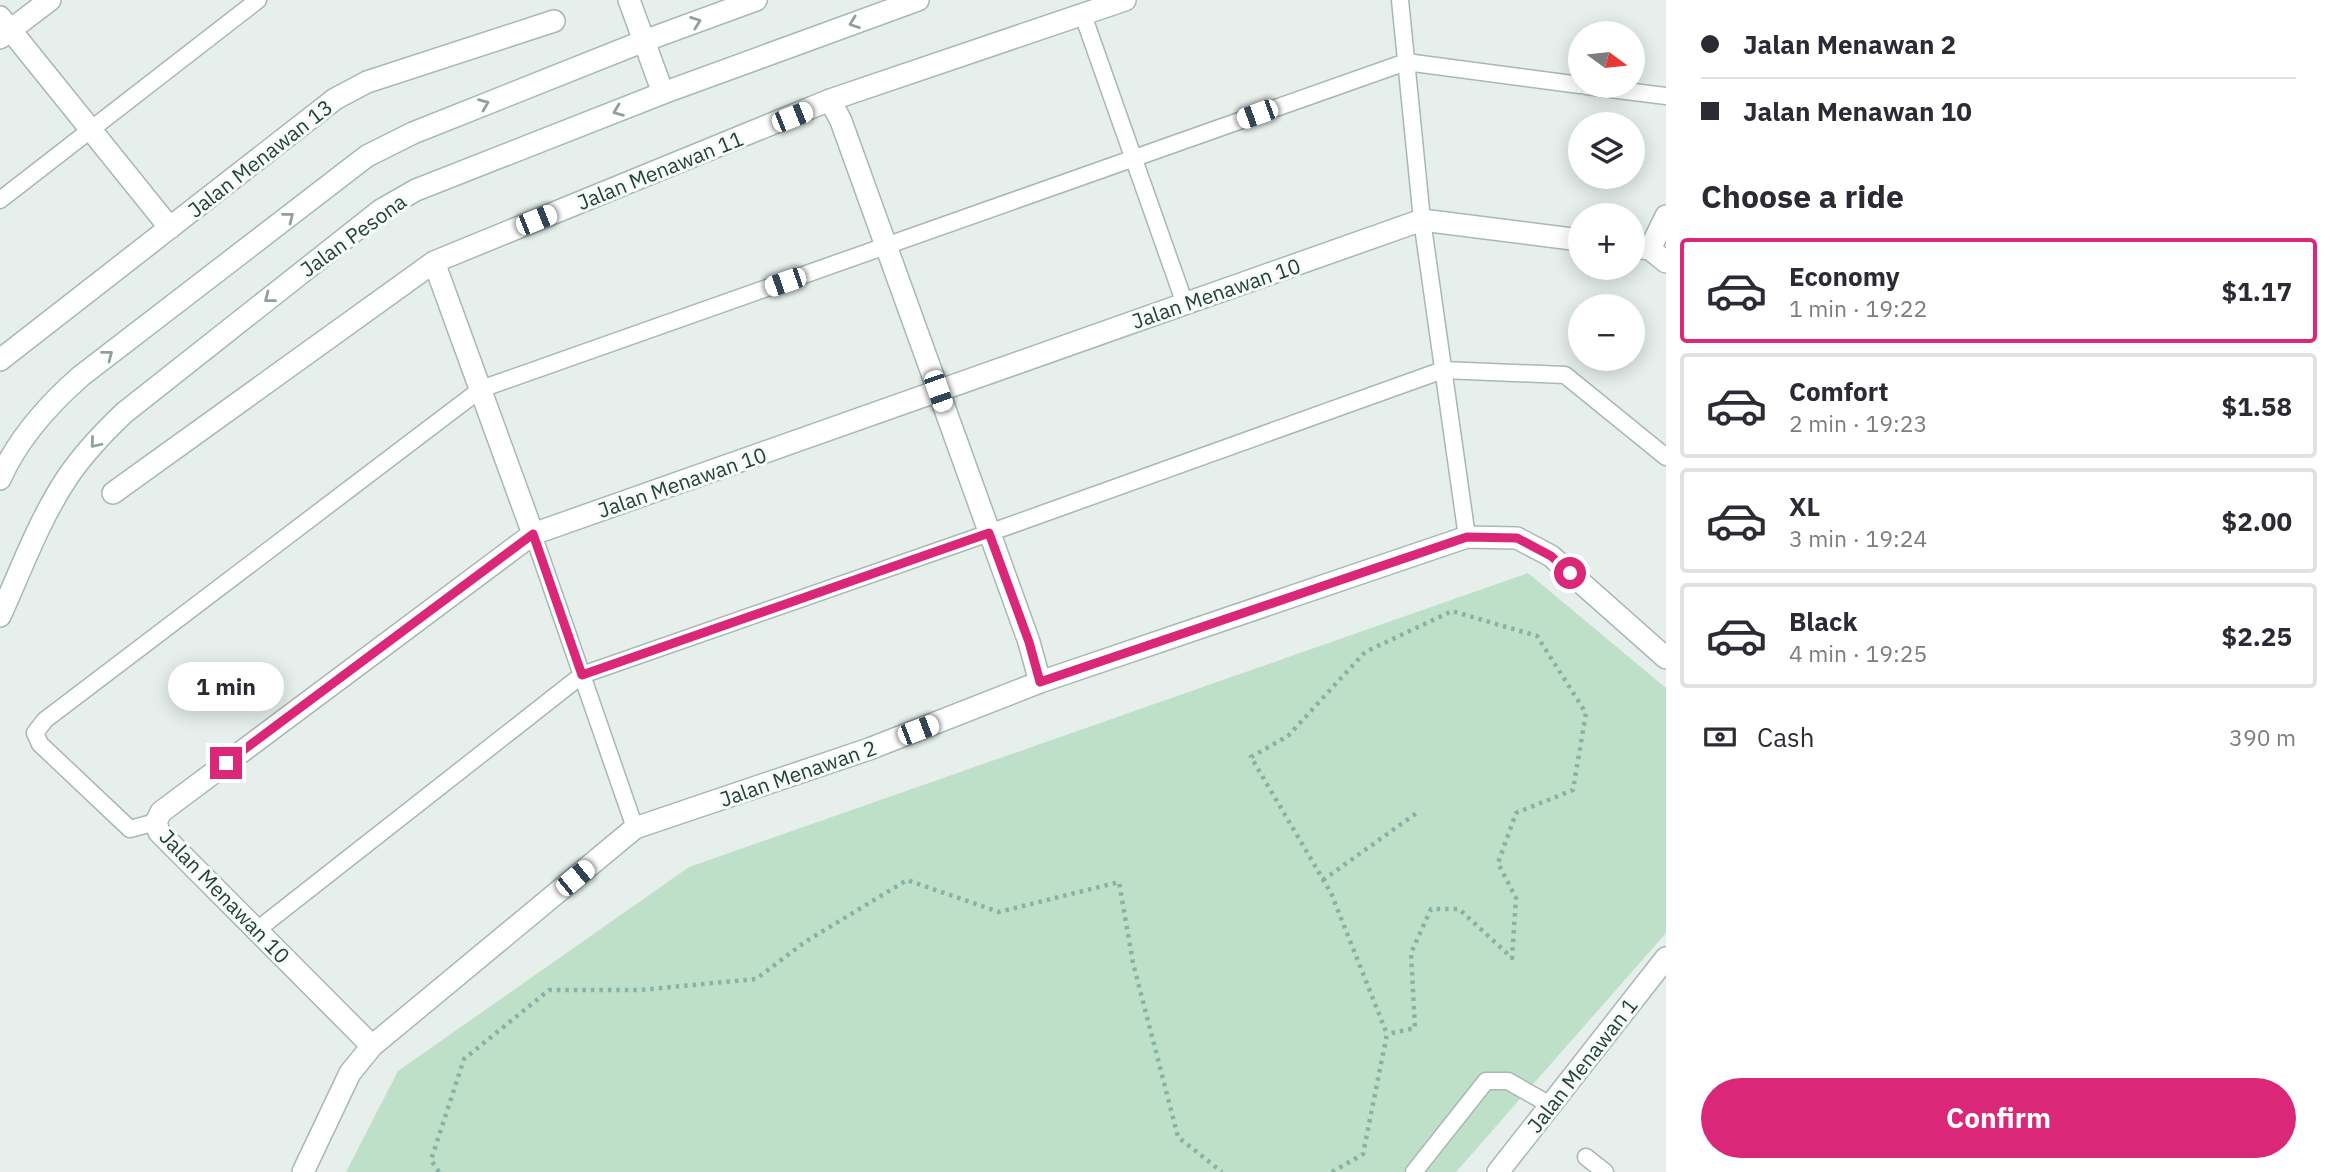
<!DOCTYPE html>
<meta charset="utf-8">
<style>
body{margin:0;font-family:"IBM Plex Sans",sans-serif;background:#f7f7f7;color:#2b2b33;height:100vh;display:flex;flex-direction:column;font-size:26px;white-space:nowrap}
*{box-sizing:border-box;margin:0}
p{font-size:23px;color:#7c7c81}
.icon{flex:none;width:38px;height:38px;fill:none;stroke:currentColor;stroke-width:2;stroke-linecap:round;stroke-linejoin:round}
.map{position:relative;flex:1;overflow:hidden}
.side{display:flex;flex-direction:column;background:#fff;width:665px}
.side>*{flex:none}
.banner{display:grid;align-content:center;height:154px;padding:0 35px;background:#fff}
.needle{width:46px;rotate:105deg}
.fabs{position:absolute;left:1568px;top:21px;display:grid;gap:14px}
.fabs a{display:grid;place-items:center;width:77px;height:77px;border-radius:50%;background:#fff;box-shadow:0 4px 18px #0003;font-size:35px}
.end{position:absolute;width:32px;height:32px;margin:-16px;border:9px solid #db2777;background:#fff;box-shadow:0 0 0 4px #fff}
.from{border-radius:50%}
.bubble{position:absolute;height:49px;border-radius:24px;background:#fff;box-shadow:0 4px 18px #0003;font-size:23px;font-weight:700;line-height:49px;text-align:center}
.car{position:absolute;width:21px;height:42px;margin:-21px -10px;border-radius:9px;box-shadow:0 0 5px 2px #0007;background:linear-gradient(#fff 24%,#345 0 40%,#fff 0 76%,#345 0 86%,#fff 0)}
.banner b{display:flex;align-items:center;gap:24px;height:66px;font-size:26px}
.banner b+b{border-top:2px solid #e1e1e2}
.banner i{width:18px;height:18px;background:#2b2b33}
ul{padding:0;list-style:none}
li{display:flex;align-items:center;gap:21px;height:105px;margin:0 14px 10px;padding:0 21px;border:4px solid #e1e1e2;border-radius:7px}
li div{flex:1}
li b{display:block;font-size:26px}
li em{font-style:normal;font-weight:700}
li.selected{border-color:#db2777}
li>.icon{width:63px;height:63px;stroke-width:1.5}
h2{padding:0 35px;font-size:32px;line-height:84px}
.pay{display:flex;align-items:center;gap:18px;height:77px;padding:0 35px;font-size:26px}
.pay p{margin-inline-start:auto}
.primary-button{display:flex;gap:14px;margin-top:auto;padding:14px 35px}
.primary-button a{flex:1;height:80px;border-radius:42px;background:#db2777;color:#fff;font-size:28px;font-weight:700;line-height:80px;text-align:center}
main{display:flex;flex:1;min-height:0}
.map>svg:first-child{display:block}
.green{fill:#bfe0c8}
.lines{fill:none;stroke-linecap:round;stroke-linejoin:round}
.lane-casing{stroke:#a8b8b2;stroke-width:19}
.street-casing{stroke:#a8b8b2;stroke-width:24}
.secondary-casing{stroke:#a4bbb3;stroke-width:24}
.path{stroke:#86b3a5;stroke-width:4.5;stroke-dasharray:3.5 5;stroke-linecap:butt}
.lane{stroke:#fff;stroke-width:16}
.street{stroke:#fff;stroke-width:21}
.secondary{stroke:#fff;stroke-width:21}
.oneway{stroke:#92a09c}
.route{stroke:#db2777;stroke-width:9}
.labels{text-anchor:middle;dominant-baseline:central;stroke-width:6;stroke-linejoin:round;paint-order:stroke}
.street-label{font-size:21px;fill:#24423a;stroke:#f7fbf9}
</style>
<main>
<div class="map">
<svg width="1666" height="1172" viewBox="0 0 1666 1172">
<rect width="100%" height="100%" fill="#e6efeb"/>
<path class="green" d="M1528,573L1666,688V933L1456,1172H346L398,1071L689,867Z"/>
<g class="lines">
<g class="lane-casing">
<path id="lane" d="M1400,0L1422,220L1467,537
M1083,15L1185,304
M1586,86L1666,96
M0,200L258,0
M533,534L635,828
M156,822L130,829L40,744L35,733L45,720L481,389L1406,62L1580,85
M257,930L582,675L989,533L1443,370L1565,375L1666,457
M1586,1157L1605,1172
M1414,1172L1486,1081H1508L1552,1106"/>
</g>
<g class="street-casing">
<path id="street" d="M629,0L663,93
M0,17L170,228
M0,38L50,0
M830,100L841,121L1029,642L1040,682
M1633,247L1650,249L1666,262
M1650,249L1666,216
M434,262L533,534
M0,360L335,99L367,82L554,21
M113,493L434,262L830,100L1125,0
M372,1046L159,832L156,822L161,812L533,534L1422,220L1580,240
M303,1172L350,1073L372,1046L635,828L869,749L1040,682L1467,537L1517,538L1551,556L1666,658
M1498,1172L1666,958"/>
</g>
<g class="secondary-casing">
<path id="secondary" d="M0,479C18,438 48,405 81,376L367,156L413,133L644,41L756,0
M0,616C21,570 39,520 67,478C83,454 103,433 124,413L381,210L416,190L663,93L918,0"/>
</g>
<path class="path" d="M1323,880L1418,812
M439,1172L431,1160L464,1059L549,990H640L756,979L805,942L907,880L999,912L1119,882L1133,963L1178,1137L1222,1172
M1332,1172L1363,1154L1387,1034L1331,893L1251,757L1288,736L1365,652L1452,611L1537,636L1586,713L1573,790L1516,813L1498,863L1516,898L1512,958L1459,909H1431L1411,953L1415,1028L1387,1034"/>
<use href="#lane" class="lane"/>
<use href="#street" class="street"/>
<use href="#secondary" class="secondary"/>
</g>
<defs><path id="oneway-chevron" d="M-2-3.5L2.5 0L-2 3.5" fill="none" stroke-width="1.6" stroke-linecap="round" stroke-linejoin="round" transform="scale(1.75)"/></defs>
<g class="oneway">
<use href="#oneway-chevron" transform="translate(696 22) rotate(-20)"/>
<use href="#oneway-chevron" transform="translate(854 23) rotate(160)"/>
<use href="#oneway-chevron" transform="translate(484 104) rotate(-22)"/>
<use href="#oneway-chevron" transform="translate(618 111) rotate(159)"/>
<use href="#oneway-chevron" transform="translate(289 217) rotate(-38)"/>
<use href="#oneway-chevron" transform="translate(269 298) rotate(142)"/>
<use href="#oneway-chevron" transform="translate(108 355) rotate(-38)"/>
<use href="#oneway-chevron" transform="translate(95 443) rotate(130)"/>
</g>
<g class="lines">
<path class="route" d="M226,763L533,534L582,675L989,533L1029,642L1040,682L1467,537L1517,538L1551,556L1570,573"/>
</g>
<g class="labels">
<g class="street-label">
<text transform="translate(260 158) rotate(-38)">Jalan Menawan 13</text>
<text transform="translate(660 170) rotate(-22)">Jalan Menawan 11</text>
<text transform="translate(353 235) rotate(-36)">Jalan Pesona</text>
<text transform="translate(1216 293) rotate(-19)">Jalan Menawan 10</text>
<text transform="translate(682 482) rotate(-19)">Jalan Menawan 10</text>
<text transform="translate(798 773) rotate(-19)">Jalan Menawan 2</text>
<text transform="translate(225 896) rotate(46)">Jalan Menawan 10</text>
<text transform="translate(1582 1065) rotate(-52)">Jalan Menawan 1</text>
</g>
</g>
</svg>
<div class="fabs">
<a><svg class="needle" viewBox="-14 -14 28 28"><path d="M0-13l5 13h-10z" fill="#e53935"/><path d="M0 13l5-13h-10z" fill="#7c7c81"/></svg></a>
<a><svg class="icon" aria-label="layers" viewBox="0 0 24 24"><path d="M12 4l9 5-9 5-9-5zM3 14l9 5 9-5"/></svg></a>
<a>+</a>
<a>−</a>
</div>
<i class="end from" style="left:1570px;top:573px"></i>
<i class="end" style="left:226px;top:763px"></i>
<div class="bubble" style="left:168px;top:662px;width:116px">1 min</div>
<i class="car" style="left:1257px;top:114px;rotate:250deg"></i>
<i class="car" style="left:792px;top:117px;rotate:68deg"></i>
<i class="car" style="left:536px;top:220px;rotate:68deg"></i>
<i class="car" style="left:785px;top:282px;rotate:251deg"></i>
<i class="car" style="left:938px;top:391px;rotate:161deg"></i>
<i class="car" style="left:918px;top:730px;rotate:69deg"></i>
<i class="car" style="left:575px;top:878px;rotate:51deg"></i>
</div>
<section class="side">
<div class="banner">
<b><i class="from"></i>Jalan Menawan 2</b>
<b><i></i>Jalan Menawan 10</b>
</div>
<h2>Choose a ride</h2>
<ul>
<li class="selected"><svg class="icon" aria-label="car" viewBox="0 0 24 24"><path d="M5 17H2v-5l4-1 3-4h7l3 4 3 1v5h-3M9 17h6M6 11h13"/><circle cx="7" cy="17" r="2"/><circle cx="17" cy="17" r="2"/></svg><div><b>Economy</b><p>1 min · 19:22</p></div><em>$1.17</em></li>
<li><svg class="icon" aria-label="car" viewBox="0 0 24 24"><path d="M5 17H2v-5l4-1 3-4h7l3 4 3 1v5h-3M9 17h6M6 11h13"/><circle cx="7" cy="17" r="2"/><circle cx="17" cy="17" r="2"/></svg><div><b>Comfort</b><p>2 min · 19:23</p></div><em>$1.58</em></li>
<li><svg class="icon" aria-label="car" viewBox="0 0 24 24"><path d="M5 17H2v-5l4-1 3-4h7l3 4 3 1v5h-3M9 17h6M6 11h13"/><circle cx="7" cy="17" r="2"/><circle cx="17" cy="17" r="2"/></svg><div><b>XL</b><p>3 min · 19:24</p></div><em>$2.00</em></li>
<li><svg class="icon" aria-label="car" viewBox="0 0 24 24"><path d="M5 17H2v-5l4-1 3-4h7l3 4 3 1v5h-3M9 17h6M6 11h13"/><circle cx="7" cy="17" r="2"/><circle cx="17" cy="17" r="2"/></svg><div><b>Black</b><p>4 min · 19:25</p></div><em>$2.25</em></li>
</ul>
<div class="pay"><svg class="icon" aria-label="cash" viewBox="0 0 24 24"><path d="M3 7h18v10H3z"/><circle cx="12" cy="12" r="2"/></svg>Cash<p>390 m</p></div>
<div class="primary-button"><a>Confirm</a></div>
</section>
</main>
